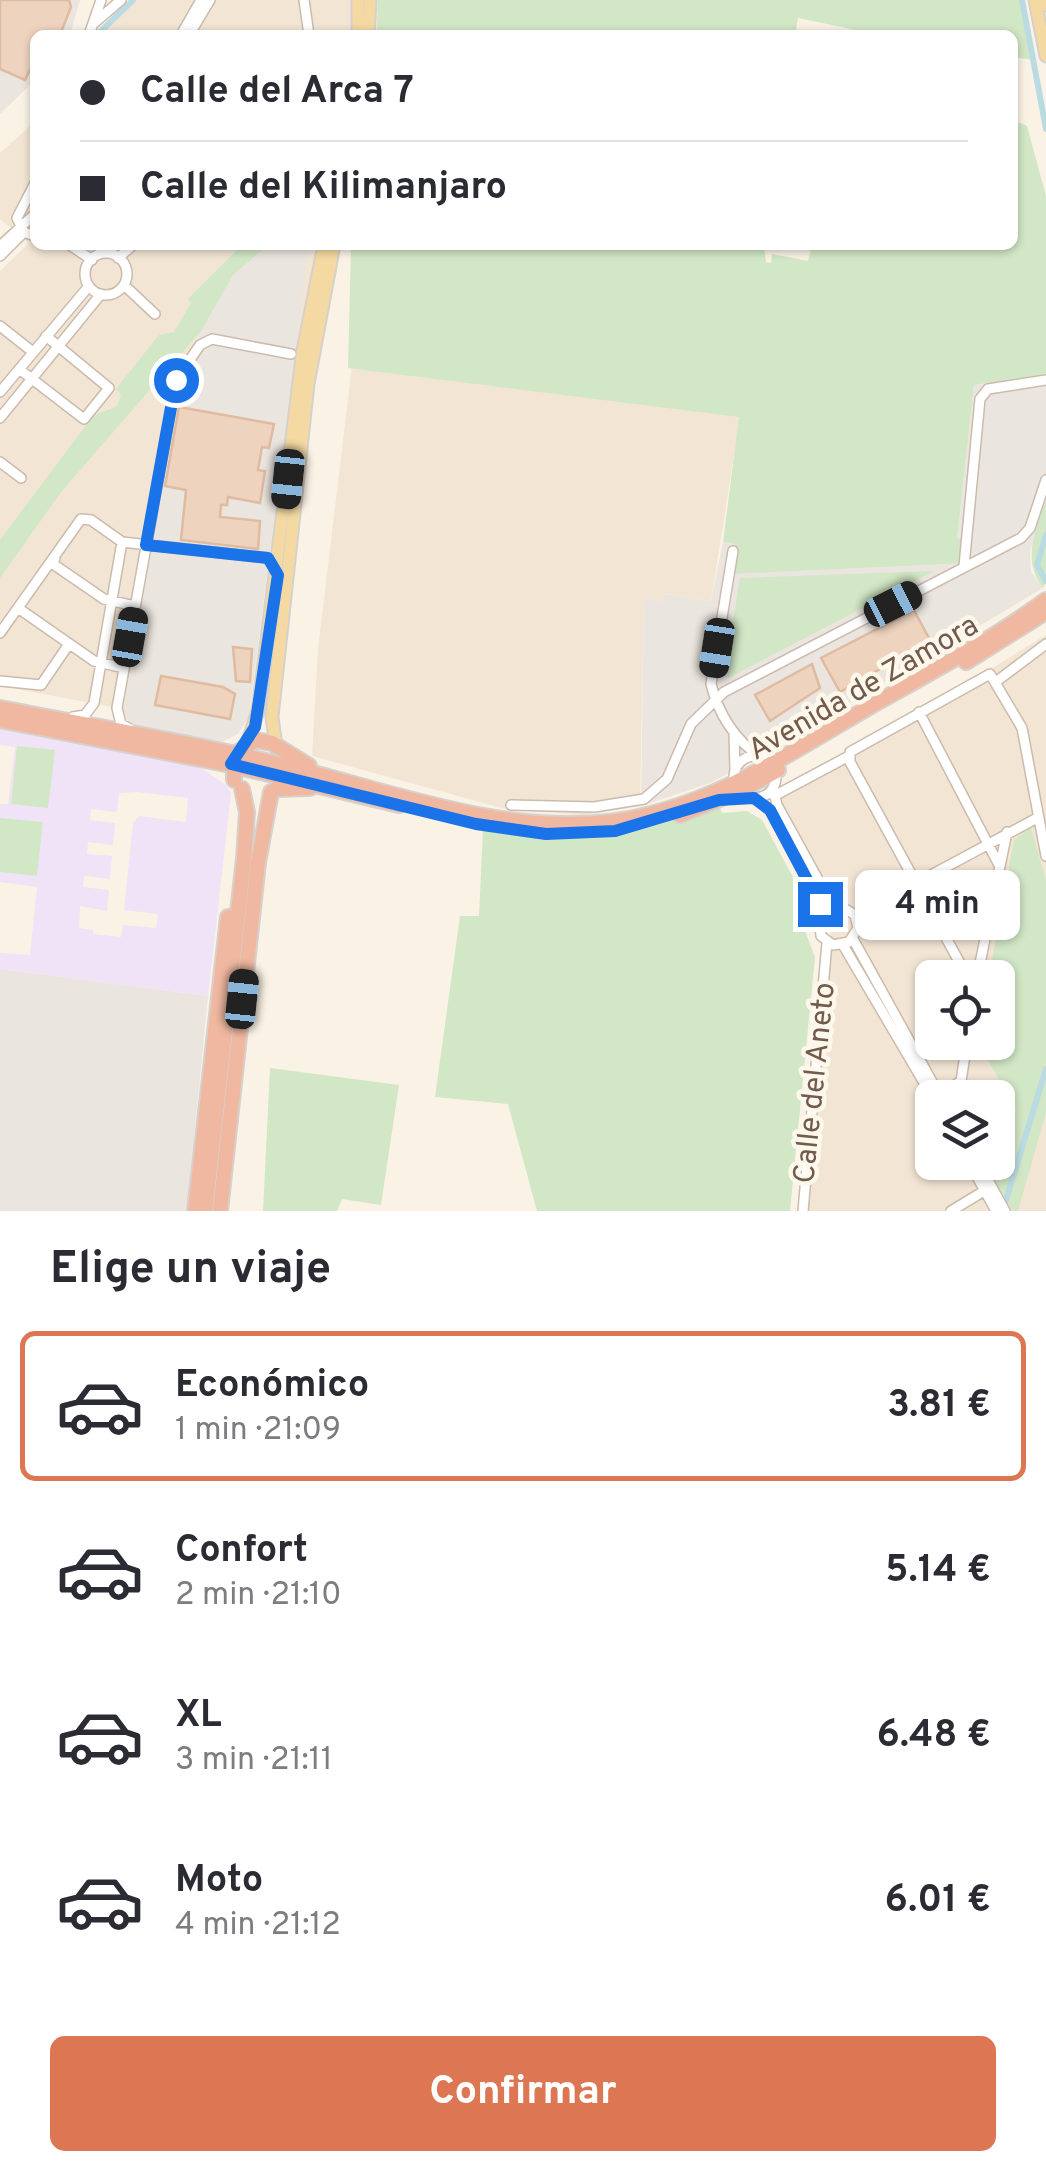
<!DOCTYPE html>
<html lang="es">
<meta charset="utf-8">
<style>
body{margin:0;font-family:Overpass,sans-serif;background:#f7f7f7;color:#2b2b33;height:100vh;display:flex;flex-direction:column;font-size:38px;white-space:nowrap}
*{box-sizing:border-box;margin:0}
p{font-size:32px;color:#7c7c81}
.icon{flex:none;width:55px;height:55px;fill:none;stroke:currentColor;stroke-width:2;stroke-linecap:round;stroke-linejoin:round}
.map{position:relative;height:1211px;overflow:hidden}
.panel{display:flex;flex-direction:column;background:#fff;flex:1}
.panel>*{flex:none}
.guide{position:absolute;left:30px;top:30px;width:988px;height:220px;border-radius:15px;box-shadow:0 2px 8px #0004;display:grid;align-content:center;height:220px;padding:0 50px;background:#fff}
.controls{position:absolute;left:915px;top:960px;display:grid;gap:20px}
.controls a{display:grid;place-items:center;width:100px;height:100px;border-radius:15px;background:#fff;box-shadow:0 2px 8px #0004;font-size:50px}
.end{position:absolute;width:45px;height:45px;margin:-22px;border:12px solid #1a73e8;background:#fff;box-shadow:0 0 0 5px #fff}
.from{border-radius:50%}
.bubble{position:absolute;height:70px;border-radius:15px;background:#fff;box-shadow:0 2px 8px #0004;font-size:32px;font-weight:700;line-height:70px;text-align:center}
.car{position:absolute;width:30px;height:60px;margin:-30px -15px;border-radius:12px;box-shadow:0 0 8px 2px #0007;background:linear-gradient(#222 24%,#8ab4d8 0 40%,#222 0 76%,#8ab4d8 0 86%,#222 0)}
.guide b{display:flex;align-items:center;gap:35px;height:95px;font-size:38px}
.guide b+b{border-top:2px solid #e1e1e2}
.guide i{width:25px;height:25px;background:#2b2b33}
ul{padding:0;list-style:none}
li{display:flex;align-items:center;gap:30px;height:150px;margin:0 20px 15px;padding:0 30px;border:5px solid transparent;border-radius:15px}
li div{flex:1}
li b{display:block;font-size:38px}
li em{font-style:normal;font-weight:700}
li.active{border-color:#dc7653}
li>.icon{width:90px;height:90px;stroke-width:1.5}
h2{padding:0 50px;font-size:45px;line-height:120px}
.primary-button{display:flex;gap:20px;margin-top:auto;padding:20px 50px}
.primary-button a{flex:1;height:115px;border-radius:15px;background:#dc7653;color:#fff;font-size:40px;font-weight:700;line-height:115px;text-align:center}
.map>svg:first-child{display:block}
.residential{fill:#f2e5d4;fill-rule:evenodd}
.industrial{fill:#ebe5df}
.education{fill:#f0e2f7;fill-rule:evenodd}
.green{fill:#d1e7c5}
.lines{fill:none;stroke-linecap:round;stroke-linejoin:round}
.canal{stroke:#bbdbe2;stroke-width:6}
.building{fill:#eed3bf;stroke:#dfbba0;stroke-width:2.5}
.minor-casing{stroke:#cbbbac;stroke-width:12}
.major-casing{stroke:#d7d1cd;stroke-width:15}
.highway-casing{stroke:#d7d1cd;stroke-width:18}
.minor{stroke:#fff;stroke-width:9}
.major{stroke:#f4d9a2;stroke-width:11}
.highway{stroke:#f0b8a0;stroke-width:14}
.route{stroke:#1a73e8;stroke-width:12}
.labels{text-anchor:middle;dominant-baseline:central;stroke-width:9;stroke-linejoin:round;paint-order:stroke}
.street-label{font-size:30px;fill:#715b4c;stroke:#fef7eb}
</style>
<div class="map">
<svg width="1046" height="1211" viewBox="0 0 1046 1211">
<rect width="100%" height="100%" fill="#faf3e5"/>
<path class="residential" d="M137,0H405L387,35H100Z
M30,126L35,131V245H320L272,506L153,540L123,709L0,686V271L29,243L0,219V153Z
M352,366L740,417L711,601L665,594L662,602L644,599L640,806L585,815L509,810L312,756L318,649Z
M1046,635V1211H805L833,909L773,802ZM932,978H998V1042H932ZM932,1098H998V1162H932Z"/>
<path class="industrial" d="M0,0H80L70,35H35V80L0,114Z
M268,245H309L249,717L238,734L222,742L129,725L123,709L182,381L201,331L233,275Z
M1046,374V500L1030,551L1031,572L1043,588L780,745L710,783L641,806L644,598L662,602L664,594L711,601L723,542L957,539L974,385Z
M0,969L208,996L187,1211H0Z"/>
<path class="education" d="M0,729L200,767L226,785L231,793L208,996L0,969V953L30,955L37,887L0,882V872L37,876L43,823L0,818V804H8L15,747L0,745ZM137,792L188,798L186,822L139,816L133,823L124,910L158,914L156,928L123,925L121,937L93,934V930L79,928L80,906L107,911L109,890L83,887L84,876L110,879L112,856L87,854L88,842L113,845L115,823L90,820L91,809L117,812L119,793Z"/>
<path class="green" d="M378,0H1021L1035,60L1013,57L1012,35H880L798,18L795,35H377Z
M1013,120L1027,126L1046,196V374L974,385L957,539L967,537L964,563L729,574L734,543L723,542L739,417L348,368L351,245H764L766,262L771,263L772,254L808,261L812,245H1012Z
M242,245H268L233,275L201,331L61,492L0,578V540L93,416L117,406L121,395L116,389L159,335L174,332L191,303L188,299Z
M1046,500V582L1043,588C1021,559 1036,531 1046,500Z
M934,571L728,678L724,676L740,578Z
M17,746L55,750L48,808L11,804Z
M719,805L722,813L747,811L762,820L807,903L805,931L815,957L790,1211H537L508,1104L435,1097L460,916H479L483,829C565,845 642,834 719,805Z
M0,818L43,822L37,876L0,872Z
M1031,828L1046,880V1112L1018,1211H1013L995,1181L1016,1109L978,1043L998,1042V978L989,977L1014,840Z
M270,1068L399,1085L381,1205L342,1199L337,1211H263Z"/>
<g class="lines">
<path class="canal" d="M1022,0L1046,129
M97,35L133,0
M1046,535L1037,565L1046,581
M1003,1210L1046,1069"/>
</g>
<path class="building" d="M0,0H69L71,7L60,35H35V59L25,80L0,69Z
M179,407L274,424L269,448L262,447L258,470L265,471L260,503L228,497L227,505H221L220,517L260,521L258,549L181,540L186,490L165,486Z
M914,610L930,640L840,692L821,658Z
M233,647L252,649L250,682L236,681Z
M812,664L820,688L770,721L755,695Z
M161,676L223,687L235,694L230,719L155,705Z"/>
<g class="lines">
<g class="minor-casing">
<path id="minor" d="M304,0L309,35
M93,24L121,0
M89,35L101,0
M181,35L201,0
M189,35L210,0
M35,183L17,218L24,232L35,236
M70,245L92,260
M0,246L35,214
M85 274a21 21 0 1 1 42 0a21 21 0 1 1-42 0Z
M0,256L24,232
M118,258L133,245
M124,285L155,314
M0,326L33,352
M19,369L84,419L109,388L46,336
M0,392L89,286
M0,418L101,294
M0,462L21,478
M733,551L711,684C718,713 735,741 761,757
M55,558L53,564L104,599L135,606
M964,566L980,399L988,389L1046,380
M18,608L94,661L124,668
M0,633L81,519L91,520L122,542L268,558
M0,681L41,685L69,644
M997,681L1046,644
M919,712L999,865
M73,717L85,715L94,703L122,542
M130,729L121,724L117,708L176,380L200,345L212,339L291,354
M734,735L735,769
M734 777a21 21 0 1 1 42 0a21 21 0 1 1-42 0Z
M774,796L849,756
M754,798L770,810L817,895L821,936L833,945L849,942L858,928L855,915L828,898L777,805L773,788
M511,805L594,807L644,799L667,779L691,724L724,692L1021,538L1030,528L1046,480
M857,919L864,911L1039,817
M853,939L941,1098
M843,945L933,1098
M968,978L850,762V752L990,674L1022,728L1046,856
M977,978L1007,832
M940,1096L961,1081L967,1042
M969,1162L996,1211
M978,1162L1005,1211
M803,1211L827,943
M951,1211L984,1191"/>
</g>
<g class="major-casing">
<path id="major" d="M358,0V35
M1035,0L1046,56
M1045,0L1046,5
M368,35L370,0
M248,741L258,711L303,350L324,245
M276,746L272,717L308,384L334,245"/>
</g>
<g class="highway-casing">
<path id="highway" d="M966,662L1046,612
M0,708C97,727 195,743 290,767C395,793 500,834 609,822C707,811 794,750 878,702C935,670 993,639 1046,600
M0,720L231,765L399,805
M234,780V755L255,740L272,743L309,766
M276,789L310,788
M680,815L740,791L778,770
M195,1211L228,917
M205,1211L244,858L247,812L242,789
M220,1211L258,863L271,792"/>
</g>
<use href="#minor" class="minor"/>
<use href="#major" class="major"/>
<use href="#highway" class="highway"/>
</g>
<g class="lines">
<path class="route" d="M176,380L146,545L268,558L278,575L255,727L231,764L476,824L546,834L615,831L719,800L754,798L770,810L820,904"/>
</g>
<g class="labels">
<g class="street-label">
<text transform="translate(864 689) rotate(-30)">Avenida de Zamora</text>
<text transform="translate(816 1083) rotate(-84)">Calle del Aneto</text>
</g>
</g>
</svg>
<div class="controls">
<a><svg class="icon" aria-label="locate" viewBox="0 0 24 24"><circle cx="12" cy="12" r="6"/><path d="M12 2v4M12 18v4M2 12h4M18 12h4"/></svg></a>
<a><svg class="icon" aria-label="layers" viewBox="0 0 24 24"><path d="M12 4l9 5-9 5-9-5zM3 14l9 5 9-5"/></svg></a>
</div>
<i class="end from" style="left:176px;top:380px"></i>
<i class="end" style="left:820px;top:904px"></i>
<div class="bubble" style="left:855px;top:870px;width:165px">4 min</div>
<i class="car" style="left:288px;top:479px;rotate:186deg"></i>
<i class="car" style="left:893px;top:604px;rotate:63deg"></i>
<i class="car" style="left:130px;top:637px;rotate:10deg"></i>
<i class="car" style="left:717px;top:648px;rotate:189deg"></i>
<i class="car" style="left:242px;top:999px;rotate:6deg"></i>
<div class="guide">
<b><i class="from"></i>Calle del Arca 7</b>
<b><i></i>Calle del Kilimanjaro</b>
</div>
</div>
<section class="panel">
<h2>Elige un viaje</h2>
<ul>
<li class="active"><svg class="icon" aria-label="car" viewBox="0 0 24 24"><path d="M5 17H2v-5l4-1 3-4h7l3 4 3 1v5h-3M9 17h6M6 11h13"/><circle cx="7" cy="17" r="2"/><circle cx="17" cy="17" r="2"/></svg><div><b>Económico</b><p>1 min · 21:09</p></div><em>3.81 €</em></li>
<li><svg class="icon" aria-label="car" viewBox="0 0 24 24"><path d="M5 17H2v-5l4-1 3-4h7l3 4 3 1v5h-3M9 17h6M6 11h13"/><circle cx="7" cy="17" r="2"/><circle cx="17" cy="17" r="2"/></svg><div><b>Confort</b><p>2 min · 21:10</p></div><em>5.14 €</em></li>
<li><svg class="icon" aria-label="car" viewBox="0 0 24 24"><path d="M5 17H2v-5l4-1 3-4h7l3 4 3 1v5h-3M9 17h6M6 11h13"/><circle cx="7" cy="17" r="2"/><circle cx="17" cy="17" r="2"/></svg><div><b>XL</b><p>3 min · 21:11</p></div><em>6.48 €</em></li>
<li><svg class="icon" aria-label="car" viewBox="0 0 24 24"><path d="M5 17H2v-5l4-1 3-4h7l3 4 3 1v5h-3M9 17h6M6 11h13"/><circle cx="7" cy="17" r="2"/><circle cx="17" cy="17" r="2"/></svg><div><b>Moto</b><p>4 min · 21:12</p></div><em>6.01 €</em></li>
</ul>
<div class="primary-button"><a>Confirmar</a></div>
</section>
